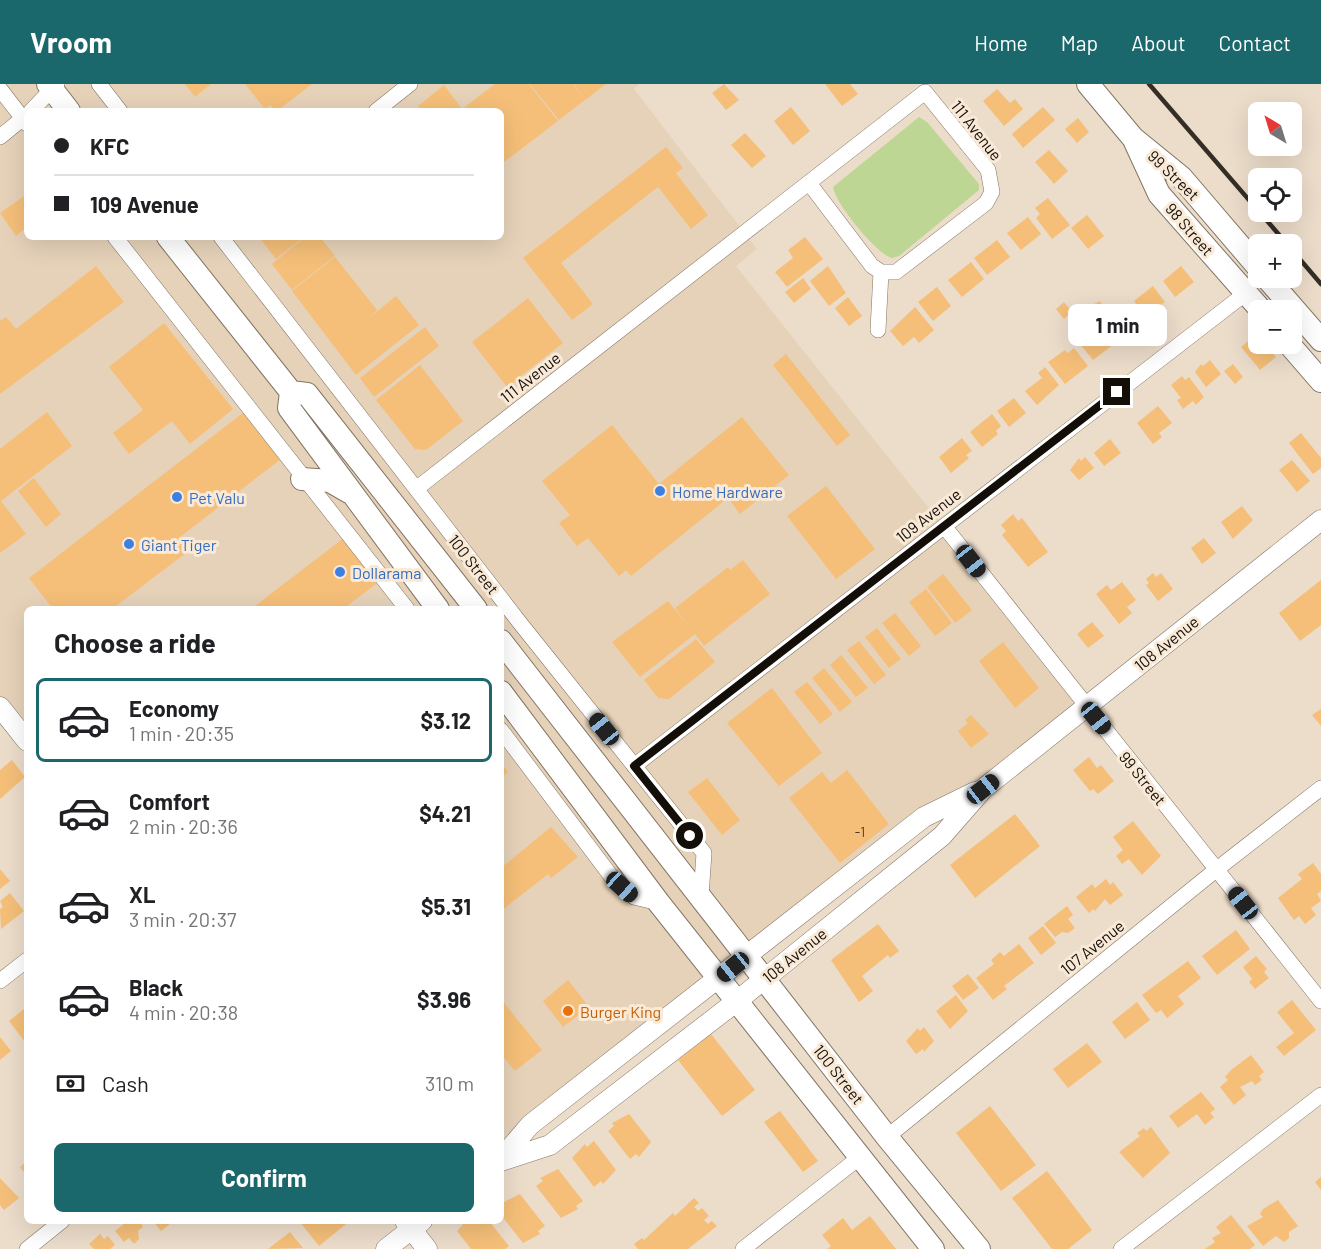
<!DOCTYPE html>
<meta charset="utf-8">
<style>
body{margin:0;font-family:Barlow,sans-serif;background:#f6f6f6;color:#202124;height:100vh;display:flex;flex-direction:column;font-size:22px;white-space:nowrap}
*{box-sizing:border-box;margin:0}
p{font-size:20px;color:#757577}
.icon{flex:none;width:33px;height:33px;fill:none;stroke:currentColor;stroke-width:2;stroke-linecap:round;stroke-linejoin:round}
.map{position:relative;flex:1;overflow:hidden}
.side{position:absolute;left:24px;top:522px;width:480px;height:618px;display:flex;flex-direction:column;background:#fff;border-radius:9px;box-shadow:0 6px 24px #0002}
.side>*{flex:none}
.top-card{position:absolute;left:24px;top:24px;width:480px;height:132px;border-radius:9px;box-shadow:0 6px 24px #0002;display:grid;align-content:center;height:132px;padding:0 30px;background:#fff}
.needle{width:39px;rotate:322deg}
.tools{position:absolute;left:1248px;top:18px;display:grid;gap:12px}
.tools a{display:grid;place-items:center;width:54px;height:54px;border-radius:9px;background:#fff;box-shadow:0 6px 24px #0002;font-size:30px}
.end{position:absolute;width:27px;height:27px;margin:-14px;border:8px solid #130e08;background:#fff;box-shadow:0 0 0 3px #fff}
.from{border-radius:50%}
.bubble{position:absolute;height:42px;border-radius:9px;background:#fff;box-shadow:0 6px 24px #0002;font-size:20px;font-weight:700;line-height:42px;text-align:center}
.car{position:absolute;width:18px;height:36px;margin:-18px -9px;border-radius:8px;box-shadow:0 0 4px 2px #0007;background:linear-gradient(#222 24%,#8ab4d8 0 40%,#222 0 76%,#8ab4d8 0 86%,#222 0)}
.top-card b{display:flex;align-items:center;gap:21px;height:57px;font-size:22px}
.top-card b+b{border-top:2px solid #e0e0e0}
.top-card i{width:15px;height:15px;background:#202124}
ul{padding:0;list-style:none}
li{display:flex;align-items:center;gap:18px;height:84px;margin:0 12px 9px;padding:0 18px;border:3px solid transparent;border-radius:9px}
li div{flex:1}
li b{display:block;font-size:22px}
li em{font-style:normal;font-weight:700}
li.active{border-color:#1a686b}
li>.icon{width:54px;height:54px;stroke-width:1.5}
h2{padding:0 30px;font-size:27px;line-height:72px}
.pay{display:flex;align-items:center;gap:15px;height:66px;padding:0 30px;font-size:22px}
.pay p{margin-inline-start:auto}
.button{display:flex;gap:12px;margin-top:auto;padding:12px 30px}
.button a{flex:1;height:69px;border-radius:9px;background:#1a686b;color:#fff;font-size:24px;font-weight:700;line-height:69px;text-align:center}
header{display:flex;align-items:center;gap:36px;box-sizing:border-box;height:84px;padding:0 30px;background:#1a686b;color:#fff}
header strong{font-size:28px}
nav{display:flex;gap:33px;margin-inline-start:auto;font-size:21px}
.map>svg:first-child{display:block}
.built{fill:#e6d2b9;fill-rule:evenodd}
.green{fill:#bed693}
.building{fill:#f5bf79}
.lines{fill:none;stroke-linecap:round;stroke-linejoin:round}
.minor-casing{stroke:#837564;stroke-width:16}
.tertiary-casing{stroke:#837564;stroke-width:21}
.secondary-casing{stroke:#837564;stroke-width:24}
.minor{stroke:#fff;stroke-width:15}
.tertiary{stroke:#fff;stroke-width:20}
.secondary{stroke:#fff;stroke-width:22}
.rail{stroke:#352e26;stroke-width:4.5}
.route{stroke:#130e08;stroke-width:8}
.shop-dot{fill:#3f7fe0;stroke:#f9e9d7;stroke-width:2}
.food-dot{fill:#e8710a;stroke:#f9e9d7;stroke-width:2}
.labels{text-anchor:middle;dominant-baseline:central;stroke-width:6;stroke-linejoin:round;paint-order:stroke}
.number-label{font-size:14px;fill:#4c3a24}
.street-label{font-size:16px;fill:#130e08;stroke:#f9e9d7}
.shop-label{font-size:16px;fill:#366cbe;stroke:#f9e9d7;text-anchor:start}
.food-label{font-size:16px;fill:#c56008;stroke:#f9e9d7;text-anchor:start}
</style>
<header>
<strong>Vroom</strong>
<nav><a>Home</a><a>Map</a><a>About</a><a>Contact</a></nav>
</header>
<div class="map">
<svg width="1321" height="1165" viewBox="0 0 1321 1165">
<rect width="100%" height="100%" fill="#ecdcca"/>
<path class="built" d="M0,0H639L634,5L757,165L736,182L1087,623L983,705L924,733L501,1075V525H27V657L0,623ZM27,27H501V153H27Z"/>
<path class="green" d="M919,33L927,38L979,100V106L899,172L892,174C876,170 835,119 833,103Z"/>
<path class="building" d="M185,0H211L195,13Z
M245,0H312L277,27L270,21L265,25Z
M495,0H529L558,37L504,78L501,74V27H422L418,22L444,1L462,25Z
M530,0H573L583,13L574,0H606L559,36Z
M724,0L739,16L726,26L712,9Z
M825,0H850L858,10L842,22Z
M997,5L1010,19L1015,15L1023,25L1004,42L983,17Z
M791,23L810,47L793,61L774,37Z
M1043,23L1055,36L1023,64L1012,50Z
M1078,34L1089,48L1077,59L1065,45Z
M745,49L766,72L752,84L731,61Z
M666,63L683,84L676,89L708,131L691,145L658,103L561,179L593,220L572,236L523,174Z
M1049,66L1068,87L1054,100L1035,78Z
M27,110V143L16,152L0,129Z
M1048,114L1070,141L1052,155L1036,134L1040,130L1035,124Z
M1087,131L1104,152L1088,165L1071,144Z
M1028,133L1041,150L1021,166L1007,149Z
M259,153H304L276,175Z
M305,153H320L335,172L292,206L272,180Z
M805,153L823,175L787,203L775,188L793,174L788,166Z
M997,156L1010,173L987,191L974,174Z
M335,173L377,226L370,233L396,212L419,241L356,291L292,207Z
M971,178L984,195L962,213L948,196Z
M96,182L124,218L0,310V237L6,233L16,245Z
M828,182L846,209L829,222L810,197Z
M1181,182L1194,198L1175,213L1163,197Z
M803,194L811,205L794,219L785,208Z
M1153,202L1165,218L1146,232L1134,217Z
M937,203L951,222L933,237L918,218Z
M848,213L862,232L849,242L835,224Z
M528,214L563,259L507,303L472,258Z
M1100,217L1106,228L1099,232L1092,221Z
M1064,218L1072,228L1064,235L1056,225Z
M1131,221L1143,237L1122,253L1110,238Z
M915,223L934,246L919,259L914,253L903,262L890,247Z
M164,239L233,325L190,360L172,337L129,370L113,349L143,326L109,283Z
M425,243L439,262L374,313L360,294Z
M1101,243L1114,260L1093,276L1080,260Z
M1257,250L1258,260H1265L1276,273L1260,286L1241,263Z
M1074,264L1088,282L1065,300L1048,278L1065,266L1068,269Z
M786,270L850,351L837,362L773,281Z
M1210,276L1221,290L1206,303L1195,288L1201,280L1203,282Z
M1233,280L1243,293L1235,300L1224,287Z
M420,281L463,337L426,366L415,365L376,316Z
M1045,283L1059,301L1037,321L1025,307L1042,294L1038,289Z
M1182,292L1185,296L1189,293L1204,313L1196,321L1193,317L1183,325L1177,316L1181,314L1171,301Z
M1014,314L1026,329L1009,343L997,327Z
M1158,322L1172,339L1159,349L1162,353L1153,360L1137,339Z
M47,328L72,362L1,417L26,450L0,469V365Z
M244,328L281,375L180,453L190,466L112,525H53L29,494Z
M992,330L1001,342L996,347L998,350L982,363L970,348Z
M742,333L789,391L740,430L728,414L631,492L626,486L619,492L588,454L577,462L559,439L570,431L542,397L612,341L659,400Z
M1301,349L1321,374V384L1313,390L1289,359Z
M962,354L972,367L966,371L969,374L951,389L939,373Z
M1110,355L1121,369L1104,382L1094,369Z
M1085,373L1094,384L1079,396L1070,386L1079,374L1081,377Z
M1292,376L1310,397L1297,408L1279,386Z
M34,394L61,430L46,443L18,407Z
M826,402L875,465L836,495L787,432Z
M1242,422L1253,436L1233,455L1221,438Z
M1013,430L1018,437L1022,434L1048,468L1028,483L1002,451L1006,447L1001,441Z
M345,453L380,497L343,525H251Z
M1204,454L1216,469L1202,480L1191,464Z
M743,476L770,510L704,562L695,550L640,593L612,558L668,517L689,543L675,524L728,483L730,486Z
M1153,489L1156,493L1161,489L1173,505L1158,517L1146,501L1149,499L1146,495Z
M943,490L972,526L955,539L927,503Z
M1321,496V541L1300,557L1279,529Z
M1122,498L1136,516L1127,523L1132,529L1119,540L1096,510L1107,501L1111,506Z
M926,505L952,539L935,552L909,518Z
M895,529L921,562L909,572L882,539Z
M1092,538L1104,552L1088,564L1077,550Z
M877,544L901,575L889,584L865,553Z
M696,555L715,578L669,615L658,614L644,596Z
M859,557L886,591L874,600L847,566Z
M1003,558L1039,604L1015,624L979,577Z
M841,571L868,604L856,613L830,581Z
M824,584L852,618L840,628L812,594Z
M807,598L833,630L820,640L794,608Z
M772,604L822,669L779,702L727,639Z
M1321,625V642L1312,631Z
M971,631L989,650L971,664L958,647L968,639L965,636Z
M1089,673L1097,684L1101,681L1114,697L1098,710L1093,705L1090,707L1073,686Z
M12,676L25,693L0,715V686Z
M501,679L508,688L501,693Z
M847,686L889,740L840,779L789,714L822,688L831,699Z
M707,694L740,736L722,751L688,708Z
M1015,730L1040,762L975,814L950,781Z
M1133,737L1161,772L1142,791L1129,775L1122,780L1116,772L1123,766L1113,753Z
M551,743L578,773L551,794L548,790L501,827V784Z
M1313,779L1321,790V807L1317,810L1321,817L1311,824L1316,831L1305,840L1299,832L1294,836L1278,814L1302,795L1298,790Z
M0,785L10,797L0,805Z
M1106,795L1110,801L1113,798L1123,811L1110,821L1105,815L1095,827L1093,825L1089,829L1076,813L1092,800L1095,804Z
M10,809L24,827L1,845L0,825L3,823L0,817Z
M1067,822L1073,831L1068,835L1075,844L1068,849L1062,848L1055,853L1044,840Z
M878,840L899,867L890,874L888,871L862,892L873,907L859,918L831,876Z
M1043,842L1056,859L1041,871L1028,854Z
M1236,846L1250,865L1217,891L1202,872Z
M1019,860L1034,879L1004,902L1007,905L993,916L976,894L994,880L991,876L1000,868L1004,872Z
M1256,872L1267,885L1264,888L1269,894L1255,905L1249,898L1252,895L1243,883Z
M1188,877L1201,894L1178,912L1184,920L1167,934L1161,926L1156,929L1142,911Z
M968,890L979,904L963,916L952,902Z
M568,896L589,923L563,943L543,917Z
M956,911L968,927L950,945L936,927Z
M501,915L542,966L515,987L501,970Z
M1292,916L1316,946L1284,972L1276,963L1294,949L1277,928Z
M1137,918L1150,936L1125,955L1112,938Z
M24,925L27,929L25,958L9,937Z
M924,943L934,957L924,968L923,965L916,970L906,957L918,944L920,947Z
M711,950L755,1006L722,1032L678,976Z
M0,953L11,967L0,976Z
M1087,959L1102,978L1068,1004L1053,985Z
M1251,971L1264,988L1259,992L1262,996L1255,1001L1252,997L1240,1003L1246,1011L1234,1021L1220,1003L1228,996L1225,993L1231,986Z
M1201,1008L1215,1025L1210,1029L1214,1033L1205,1041L1197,1030L1178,1044L1169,1032Z
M990,1022L1036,1081L1001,1107L956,1049Z
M780,1027L818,1077L803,1088L764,1038Z
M629,1030L651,1058L639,1073L636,1070L630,1075L608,1047L614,1042L612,1039Z
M1151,1043L1170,1069L1143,1094L1119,1068L1140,1052L1137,1049L1144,1044L1146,1047Z
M594,1057L616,1086L603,1100L601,1097L594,1103L572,1074L585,1060L587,1063Z
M27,1077V1092L20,1083Z
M558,1085L583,1117L576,1122L578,1125L561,1134L536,1102L543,1097L540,1094Z
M1047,1087L1092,1146L1068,1165H1052L1012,1114Z
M1321,1093V1106L1315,1098Z
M0,1094L19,1114L4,1126L0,1121Z
M520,1110L545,1142L538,1147L540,1150L523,1159L501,1131V1124L505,1122L502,1119Z
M694,1114L699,1119L694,1123L698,1127L702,1124L709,1132L704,1136L708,1140L712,1137L717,1142L688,1165H638L634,1160L642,1154L644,1156L673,1129L675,1132Z
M1278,1116L1298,1142L1289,1148V1154L1284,1158L1276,1152L1263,1162L1247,1142L1263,1133L1260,1130L1263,1125Z
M1231,1131L1255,1161L1250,1165H1205L1215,1158L1212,1154L1221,1149L1216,1143Z
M870,1132L896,1165H827L831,1162L822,1151L843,1134L852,1146Z
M123,1137H139L143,1143L138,1147L139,1155L134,1160L129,1154L124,1158L115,1147L125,1139Z
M153,1137H174L161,1147Z
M299,1137H350L319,1162Z
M466,1137H489L509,1162L505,1165H471L457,1147Z
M290,1148L303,1164L268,1165Z
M100,1150L104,1155L108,1152L115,1161L110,1165H94L89,1160Z"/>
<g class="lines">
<g class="minor-casing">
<path id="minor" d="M99,0L120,27
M0,5L27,40
M31,27L57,0
M376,27L410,0
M0,53L27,31
M115,153L407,525
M221,153L520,539L704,769L701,813
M878,246L881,188
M416,405L925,8L988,86L992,108L986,119L896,188H881L872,182L809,99
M944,442L1321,917
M501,646L611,792L634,813L659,819
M634,682L1246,209
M0,897L27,876
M887,1053L1217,785L1321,704
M27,1165L62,1137
M743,1165L860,1073
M1121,1165L1321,1011"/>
</g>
<g class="tertiary-casing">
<path id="tertiary" d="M0,623L27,657
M501,1075L530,1041L924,733L975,708
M501,1077L550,1061L737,917L942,752L983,705L1321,436
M405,1137L427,1165
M386,1165L422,1137"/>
</g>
<g class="secondary-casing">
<path id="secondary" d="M48,0L69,27
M1088,0L1133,54L1181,93L1258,183
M1135,58L1159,110L1261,226
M168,153L291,308L289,324L438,525
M1267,194L1321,256
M1289,260L1321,297
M291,308L307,310L476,525
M302,395L330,397L349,408
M501,557L887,1053L979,1165
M501,608L659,819L933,1165"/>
</g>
<use href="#minor" class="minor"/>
<use href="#tertiary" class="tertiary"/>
<use href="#secondary" class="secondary"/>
<path class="rail" d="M1149,0L1287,160
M1292,166L1321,200"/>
</g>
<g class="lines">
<path class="route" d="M690,752L634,682L1117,308"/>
</g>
<g class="shop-dot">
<circle cx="660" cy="407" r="6"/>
<circle cx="177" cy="413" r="6"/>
<circle cx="129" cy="460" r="6"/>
<circle cx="340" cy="488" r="6"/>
</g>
<circle class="food-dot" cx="568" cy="927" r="6"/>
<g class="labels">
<g class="number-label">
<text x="860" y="747">-1</text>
</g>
<g class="street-label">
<text transform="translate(977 46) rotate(52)">111 Avenue</text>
<text transform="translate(1174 91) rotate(44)">99 Street</text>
<text transform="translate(1190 145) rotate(49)">98 Street</text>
<text transform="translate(530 293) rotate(-38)">111 Avenue</text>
<text transform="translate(928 431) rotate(-38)">109 Avenue</text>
<text transform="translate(474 480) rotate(52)">100 Street</text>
<text transform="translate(1166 559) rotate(-39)">108 Avenue</text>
<text transform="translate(1143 694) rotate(51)">99 Street</text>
<text transform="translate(1092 863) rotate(-39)">107 Avenue</text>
<text transform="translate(794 871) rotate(-39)">108 Avenue</text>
<text transform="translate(839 990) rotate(52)">100 Street</text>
</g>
<g class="shop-label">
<text x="672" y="407">Home Hardware</text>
<text x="189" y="413">Pet Valu</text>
<text x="141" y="460">Giant Tiger</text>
<text x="352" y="488">Dollarama</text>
</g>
<g class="food-label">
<text x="580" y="927">Burger King</text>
</g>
</g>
</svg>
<div class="tools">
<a><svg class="needle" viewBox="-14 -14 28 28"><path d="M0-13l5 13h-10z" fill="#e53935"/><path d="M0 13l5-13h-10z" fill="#757577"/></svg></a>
<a><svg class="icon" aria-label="locate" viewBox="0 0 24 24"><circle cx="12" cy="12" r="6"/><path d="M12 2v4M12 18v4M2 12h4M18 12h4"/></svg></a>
<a>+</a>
<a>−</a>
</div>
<i class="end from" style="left:690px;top:752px"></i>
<i class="end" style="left:1117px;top:308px"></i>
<div class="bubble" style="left:1068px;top:220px;width:99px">1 min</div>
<i class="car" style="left:971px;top:477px;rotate:142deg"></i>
<i class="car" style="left:1096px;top:634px;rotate:141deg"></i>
<i class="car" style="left:604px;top:645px;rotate:321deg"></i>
<i class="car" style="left:983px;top:705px;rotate:52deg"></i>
<i class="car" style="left:622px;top:803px;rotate:132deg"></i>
<i class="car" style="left:1243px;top:819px;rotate:322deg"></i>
<i class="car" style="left:733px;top:883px;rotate:231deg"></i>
<div class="top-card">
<b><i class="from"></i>KFC</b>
<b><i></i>109 Avenue</b>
</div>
<section class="side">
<h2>Choose a ride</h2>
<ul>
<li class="active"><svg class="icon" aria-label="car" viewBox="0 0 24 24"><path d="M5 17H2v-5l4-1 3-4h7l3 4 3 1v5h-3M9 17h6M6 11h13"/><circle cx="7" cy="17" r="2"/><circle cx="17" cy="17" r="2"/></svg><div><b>Economy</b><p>1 min · 20:35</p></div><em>$3.12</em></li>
<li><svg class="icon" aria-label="car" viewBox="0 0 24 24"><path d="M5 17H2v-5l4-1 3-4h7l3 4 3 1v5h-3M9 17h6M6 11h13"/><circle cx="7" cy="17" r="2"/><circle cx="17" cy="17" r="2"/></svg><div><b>Comfort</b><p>2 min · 20:36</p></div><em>$4.21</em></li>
<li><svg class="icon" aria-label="car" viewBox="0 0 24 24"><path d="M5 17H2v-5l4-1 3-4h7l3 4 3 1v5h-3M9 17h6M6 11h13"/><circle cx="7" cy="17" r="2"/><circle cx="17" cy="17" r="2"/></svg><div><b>XL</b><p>3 min · 20:37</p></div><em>$5.31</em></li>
<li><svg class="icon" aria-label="car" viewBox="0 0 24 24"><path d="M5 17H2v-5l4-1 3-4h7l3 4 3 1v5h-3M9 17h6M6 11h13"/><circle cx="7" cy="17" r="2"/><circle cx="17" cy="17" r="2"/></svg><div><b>Black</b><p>4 min · 20:38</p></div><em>$3.96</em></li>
</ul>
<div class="pay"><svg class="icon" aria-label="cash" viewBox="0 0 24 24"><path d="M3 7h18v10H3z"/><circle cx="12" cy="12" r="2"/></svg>Cash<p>310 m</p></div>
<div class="button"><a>Confirm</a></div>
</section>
</div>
